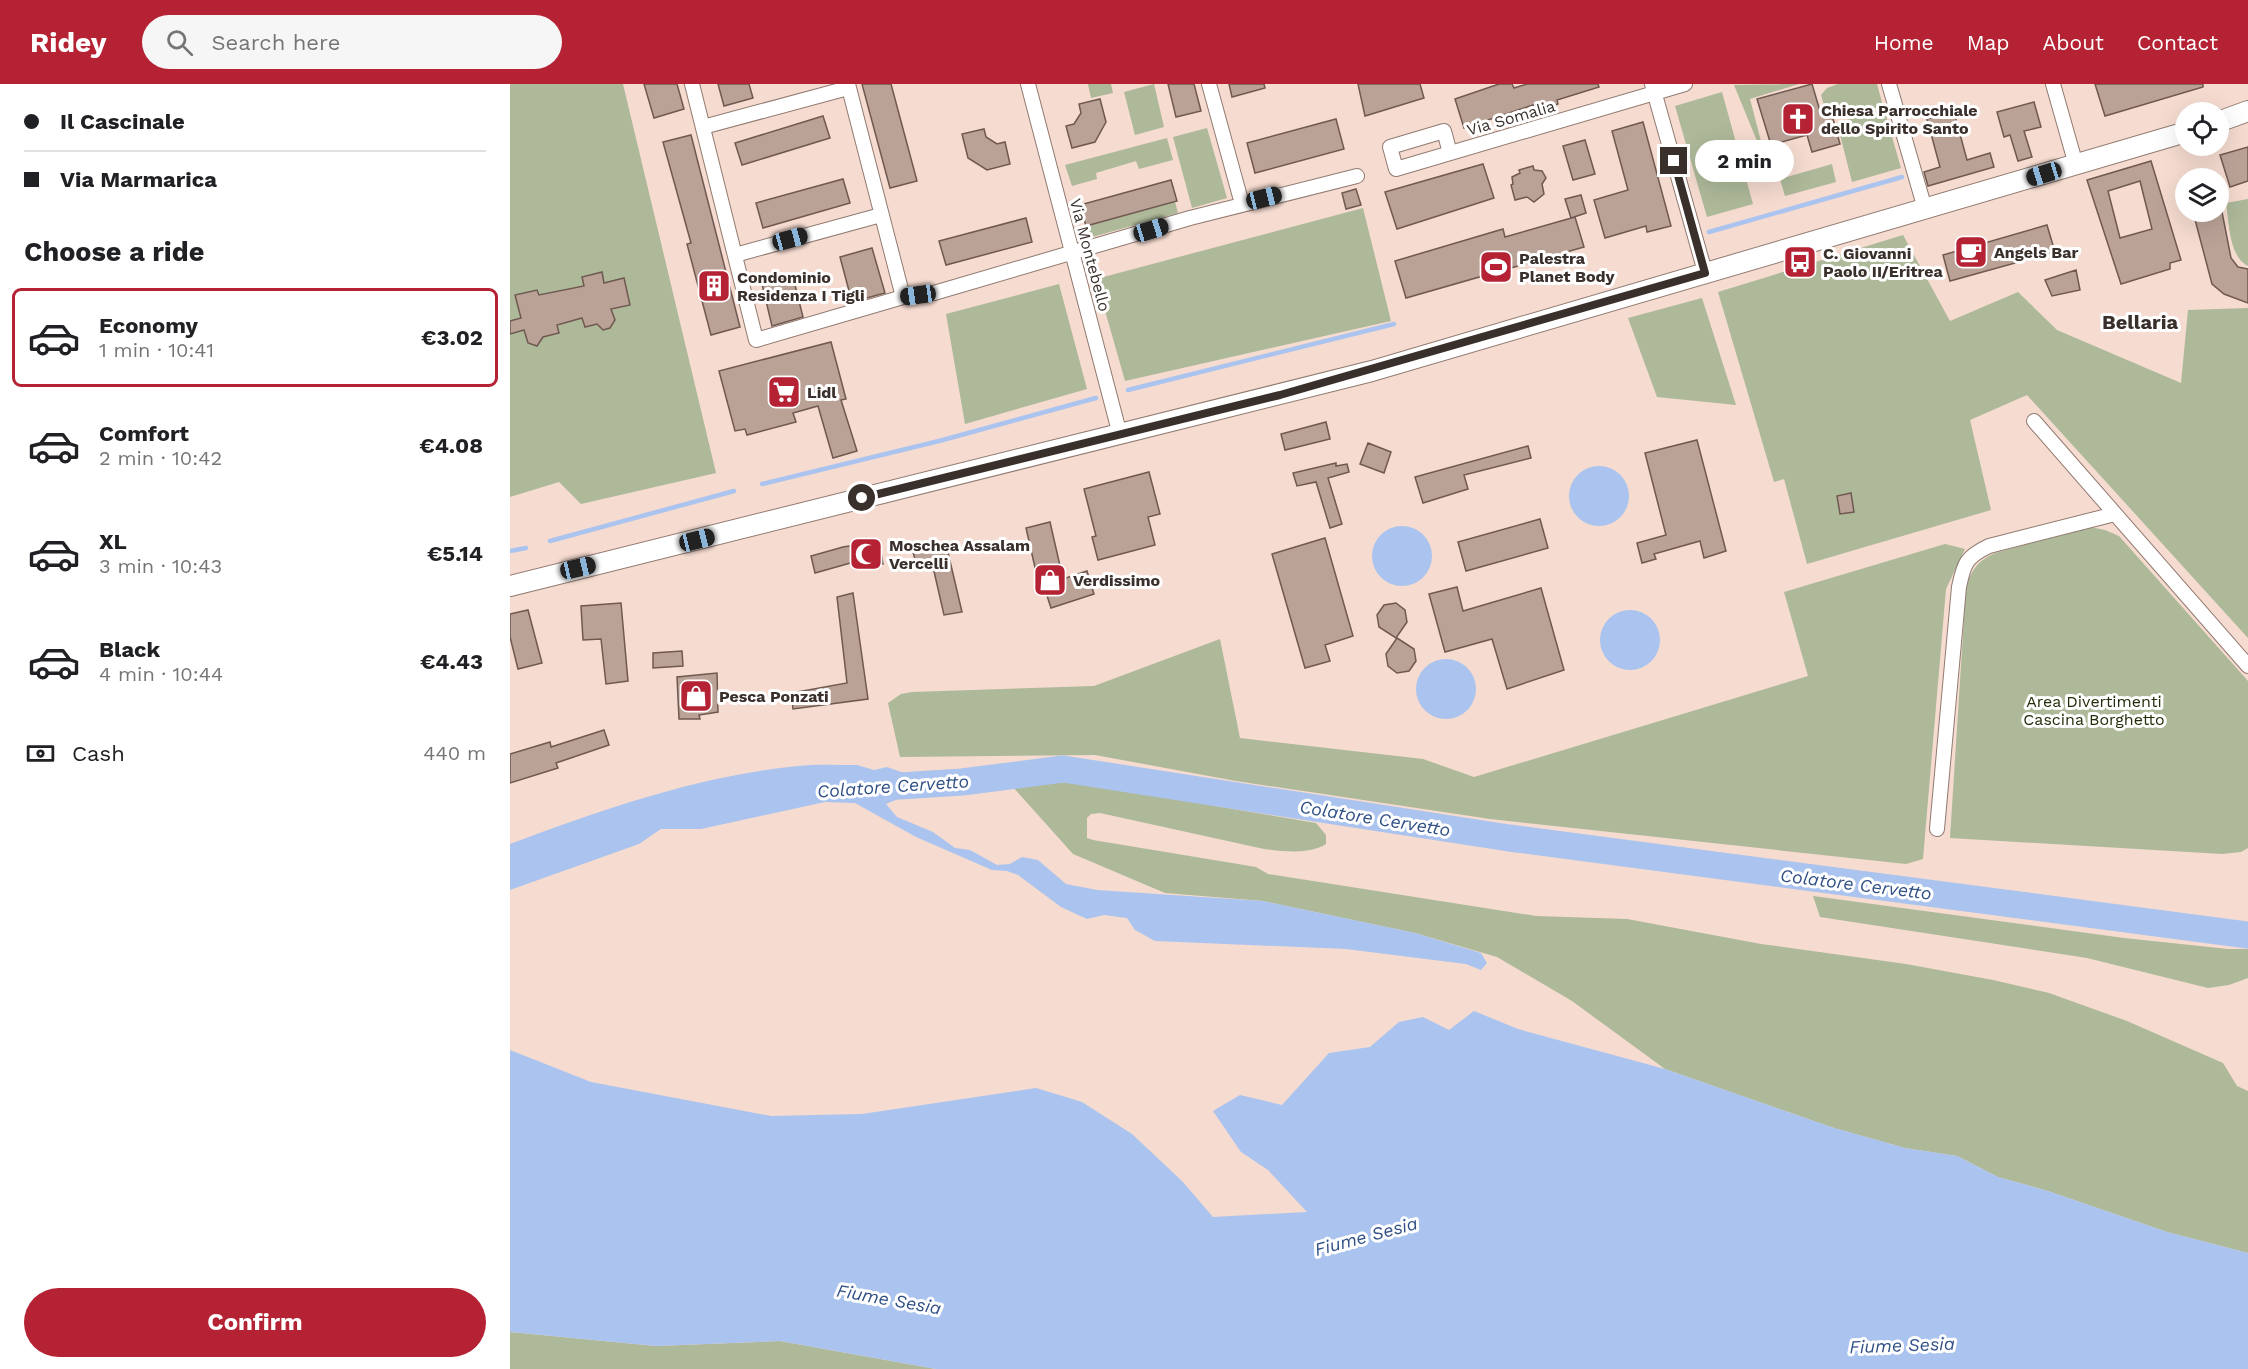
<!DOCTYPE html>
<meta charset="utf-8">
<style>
body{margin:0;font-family:"Work Sans",sans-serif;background:#f6f6f6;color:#202124;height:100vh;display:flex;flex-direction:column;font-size:22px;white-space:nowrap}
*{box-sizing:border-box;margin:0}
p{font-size:20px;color:#757577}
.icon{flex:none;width:33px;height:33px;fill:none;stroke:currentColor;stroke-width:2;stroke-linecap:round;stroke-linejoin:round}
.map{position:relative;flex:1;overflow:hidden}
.drawer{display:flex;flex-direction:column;background:#fff;width:510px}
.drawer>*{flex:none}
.top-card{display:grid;align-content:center;height:132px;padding:0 24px;background:#fff}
.tools{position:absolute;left:1665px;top:18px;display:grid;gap:12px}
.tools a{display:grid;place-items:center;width:54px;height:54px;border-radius:50%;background:#fff;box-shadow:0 6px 24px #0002;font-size:30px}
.end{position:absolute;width:27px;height:27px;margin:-14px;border:8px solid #392f2b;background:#fff;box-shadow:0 0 0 3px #fff}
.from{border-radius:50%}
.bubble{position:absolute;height:42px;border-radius:21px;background:#fff;box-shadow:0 6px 24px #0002;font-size:20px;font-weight:700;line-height:42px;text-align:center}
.car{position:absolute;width:18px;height:36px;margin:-18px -9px;border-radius:8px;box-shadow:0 0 4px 2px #0007;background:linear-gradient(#222 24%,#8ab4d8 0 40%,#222 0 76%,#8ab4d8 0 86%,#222 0)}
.top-card b{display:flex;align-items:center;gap:21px;height:57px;font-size:22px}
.top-card b+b{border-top:2px solid #e0e0e0}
.top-card i{width:15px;height:15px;background:#202124}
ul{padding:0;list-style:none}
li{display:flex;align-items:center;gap:18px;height:99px;margin:0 12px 9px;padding:0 12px;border:3px solid transparent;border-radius:9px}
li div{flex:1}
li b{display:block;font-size:22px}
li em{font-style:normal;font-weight:700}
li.active{border-color:#b42233}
li>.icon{width:54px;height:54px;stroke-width:1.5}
h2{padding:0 24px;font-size:27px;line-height:72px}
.pay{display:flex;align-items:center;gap:15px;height:66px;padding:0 24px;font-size:22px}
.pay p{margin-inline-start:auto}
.button{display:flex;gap:12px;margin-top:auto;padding:12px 24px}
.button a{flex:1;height:69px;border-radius:36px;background:#b42233;color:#fff;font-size:24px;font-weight:700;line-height:69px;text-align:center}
header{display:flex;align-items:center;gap:36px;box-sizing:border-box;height:84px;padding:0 30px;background:#b42233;color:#fff}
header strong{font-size:28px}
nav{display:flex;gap:33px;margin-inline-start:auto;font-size:21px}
.search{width:420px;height:54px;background:#f6f6f6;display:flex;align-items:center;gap:15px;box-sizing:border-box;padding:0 21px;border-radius:33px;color:#757577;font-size:22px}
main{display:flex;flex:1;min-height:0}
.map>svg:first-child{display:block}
.green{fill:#adb999}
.water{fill:#aac4ef}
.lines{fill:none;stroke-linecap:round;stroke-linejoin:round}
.stream{stroke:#aac4ef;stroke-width:4.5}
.river{stroke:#aac4ef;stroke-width:27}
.building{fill:#baa297;stroke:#6f5950;stroke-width:1.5;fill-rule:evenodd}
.street-casing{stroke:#917a70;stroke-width:16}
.secondary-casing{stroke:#917a70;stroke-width:22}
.street{stroke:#fff;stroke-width:14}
.secondary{stroke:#fff;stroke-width:20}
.route{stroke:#392f2b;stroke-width:8}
.labels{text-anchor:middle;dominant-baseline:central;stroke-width:6;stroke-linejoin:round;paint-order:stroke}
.poi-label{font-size:16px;font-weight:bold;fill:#392f2b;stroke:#fff;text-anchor:start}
.street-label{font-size:16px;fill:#392f2b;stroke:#fff}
.park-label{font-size:16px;fill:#232e0a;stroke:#fff}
.water-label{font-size:18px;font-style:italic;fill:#305086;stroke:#fff}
.quarter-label{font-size:20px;font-weight:bold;fill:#392f2b;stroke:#fff}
</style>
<header>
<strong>Ridey</strong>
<div class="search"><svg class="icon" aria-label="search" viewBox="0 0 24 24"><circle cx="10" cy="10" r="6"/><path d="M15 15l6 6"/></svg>Search here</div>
<nav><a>Home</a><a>Map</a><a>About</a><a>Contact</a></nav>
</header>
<main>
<section class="drawer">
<div class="top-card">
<b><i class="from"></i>Il Cascinale</b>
<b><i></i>Via Marmarica</b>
</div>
<h2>Choose a ride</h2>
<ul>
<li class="active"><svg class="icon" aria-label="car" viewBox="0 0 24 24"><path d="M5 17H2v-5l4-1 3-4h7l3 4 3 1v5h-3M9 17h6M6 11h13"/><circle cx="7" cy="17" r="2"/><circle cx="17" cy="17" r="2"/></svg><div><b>Economy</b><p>1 min · 10:41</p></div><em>€3.02</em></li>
<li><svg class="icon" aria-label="car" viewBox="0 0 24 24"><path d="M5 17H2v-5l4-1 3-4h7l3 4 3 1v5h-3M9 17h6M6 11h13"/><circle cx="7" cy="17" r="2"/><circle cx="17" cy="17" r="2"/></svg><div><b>Comfort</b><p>2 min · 10:42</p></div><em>€4.08</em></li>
<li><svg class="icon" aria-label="car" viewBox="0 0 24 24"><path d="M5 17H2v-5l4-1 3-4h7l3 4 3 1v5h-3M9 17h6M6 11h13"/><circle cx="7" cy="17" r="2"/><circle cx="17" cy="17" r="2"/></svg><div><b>XL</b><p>3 min · 10:43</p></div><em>€5.14</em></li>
<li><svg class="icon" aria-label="car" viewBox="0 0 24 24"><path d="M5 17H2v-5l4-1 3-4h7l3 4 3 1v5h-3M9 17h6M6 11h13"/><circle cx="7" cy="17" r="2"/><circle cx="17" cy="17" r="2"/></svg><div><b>Black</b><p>4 min · 10:44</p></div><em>€4.43</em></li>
</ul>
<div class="pay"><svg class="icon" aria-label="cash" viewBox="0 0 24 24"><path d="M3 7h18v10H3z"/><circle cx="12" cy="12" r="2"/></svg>Cash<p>440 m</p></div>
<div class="button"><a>Confirm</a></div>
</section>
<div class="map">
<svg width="1738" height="1285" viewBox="0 0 1738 1285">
<rect width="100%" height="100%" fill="#f5dbd0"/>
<path class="green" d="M0,0H113L206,389L71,420L49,398L0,413Z
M578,0H601L603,9L581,14Z
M644,0L654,43L625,51L614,8Z
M1289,0L1240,15L1252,61L1249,62L1224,1Z
M1328,0H1367L1373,22L1329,34L1322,23L1315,25L1311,11L1317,4Z
M1212,8L1243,120L1197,133L1165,22Z
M1374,25L1391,84L1342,98L1327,39Z
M697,44L717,114L682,124L663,53Z
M657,54L663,76L629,85L626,77L586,89L587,95L562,102L555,81Z
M1322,80L1326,98L1275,112L1270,95Z
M1738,115V182C1719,173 1719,139 1716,119Z
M665,118L668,129L575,155L571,144Z
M853,124L881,237L615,297L586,195Z
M1393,151L1440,237L1508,208L1547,246L1671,299L1678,226L1738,224V554L1517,311L1460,336L1481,426L1297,480L1274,395L1264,398L1208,208Z
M549,200L577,305L455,340L436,230Z
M1192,214L1226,321L1147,313L1118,234Z
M1580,443L1595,446L1609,452L1738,597V764L1731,768L1712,770L1440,754L1456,503C1462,485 1468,477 1485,469Z
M1435,460L1455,465L1436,505L1413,775L1396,780L980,735L726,697L585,671L390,673L378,619L391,610L402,608L584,602L710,555L730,654L913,675L964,693L1298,592L1274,508Z
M562,698L806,739L816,751V760C799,771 773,767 754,765L590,729L581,730L577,734V754L583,756L746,783L758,790L1026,832L1117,835L1251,860L1396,880L1483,896L1539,909L1617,937L1713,979L1727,1002L1738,1007V1169L1657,1148L1538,1107L1488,1093L1447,1072L1395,1064L1324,1044L1155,985L1062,917L987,873L905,849L753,817L655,809L563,770L502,702Z
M1303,812L1614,854L1718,865H1738V894L1719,901L1698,904L1577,874L1310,833Z
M0,1248L146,1262L270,1257L426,1285H0Z"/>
<path class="water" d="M1059 412a30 30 0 1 1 60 0a30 30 0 1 1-60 0Z
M862 472a30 30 0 1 1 60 0a30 30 0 1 1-60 0Z
M1090 556a30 30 0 1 1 60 0a30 30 0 1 1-60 0Z
M906 605a30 30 0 1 1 60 0a30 30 0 1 1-60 0Z
M347,681L364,686L377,683L425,700L376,720L387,733L423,748L445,764L460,766L487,781L500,780L512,773L528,776L556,800L587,806L753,817L905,849L971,869L977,879L971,886L956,880L836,865L645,857L625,846L617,834L594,831L577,835L551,823L508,791L497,787L482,786L406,753L345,719L315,718L191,745H151L129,760L0,806V760C90,726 191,691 288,682C307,680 328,681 347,681Z
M964,927L1008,945L1155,985L1324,1044L1395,1064L1447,1072L1488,1093L1538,1107L1657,1148L1738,1169V1285H426L270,1257L146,1262L0,1248V966L81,998L261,1032L352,1030L526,1004L572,1018L622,1050L672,1097L703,1133L797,1128L758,1086L731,1068L703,1027L730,1011L772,1021L819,969L860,963L889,938L913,933L939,946Z"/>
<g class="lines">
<path class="stream" d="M1199,148L1392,93
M618,306L884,240
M252,400L429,357L586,314
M40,457L224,407
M0,467L16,464"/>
<path class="river" d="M390,702L452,698L553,685L999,754L1738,851"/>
</g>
<path class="building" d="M134,0H167L174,25L144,34Z
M208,0H239L243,14L214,22Z
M352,0H381L407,97L380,104Z
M658,0H684L691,27L666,33Z
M719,0H754L755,4L722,13Z
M848,0H910L914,14L855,32Z
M989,0H1002L1004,4L1017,0H1088L1089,3L1047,16L1048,20L1025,28L1023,21L954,44L945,15Z
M1302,0L1310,27L1314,26L1316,33L1322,31L1330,60L1302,68L1297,51L1261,61L1247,15Z
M1585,0H1693V3L1595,32Z
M590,15L596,38L585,58L562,64L556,42L564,40L571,29L569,20Z
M1524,18L1531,43L1514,47L1522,73L1508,77L1500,51L1494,53L1487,28Z
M1444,28L1457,76L1480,69L1484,83L1418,102L1414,88L1430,83L1417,35Z
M313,32L320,54L232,81L225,59Z
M826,35L834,65L745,89L737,59Z
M1133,38L1161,142L1137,148L1136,142L1095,154L1084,116L1118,106L1102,47Z
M474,45L476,53L487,60L495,58L500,80L477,86L458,74L452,50Z
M181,51L230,243L201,251L177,160L181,159L153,58Z
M1075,56L1085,90L1063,96L1053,62Z
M1738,63V97L1720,103L1710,71Z
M1641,77L1671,176L1660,179V185L1611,200L1577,96ZM1630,97L1642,145L1610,154L1598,107Z
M973,80L984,114L887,145L875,108Z
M1023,82L1024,86L1032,87L1036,94L1032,100L1034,110L1024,118L1017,113L1005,116L1001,101L1003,100L1002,93L1010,89L1009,86Z
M333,95L340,119L253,144L246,119Z
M661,96L667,117L576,142L570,121Z
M846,105L851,121L836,125L832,109Z
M1071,111L1076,129L1061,134L1055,115Z
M1683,128H1712L1721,174L1728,183L1738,185V219L1714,210L1702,200Z
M1065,133L1074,163L896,214L885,177L993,145L995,153Z
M516,134L522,158L436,181L429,157Z
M1537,141L1545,168L1440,197L1433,171Z
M362,164L375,209L342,218L330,173Z
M1566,186L1570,206L1542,212L1535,196Z
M92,188L94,199L114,194L120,221L101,225L105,236L100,244L93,246L87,240L75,243L72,234L47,241L49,249L33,253L27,262L18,259L14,246L0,250V237L11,234L5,211L27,206L29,211L74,202L72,193Z
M282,189L293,233L262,242L251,196Z
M321,258L336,315L331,316L347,367L323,374L308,322L283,329L286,338L237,351L235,345L225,347L209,287Z
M816,338L820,355L775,366L771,350Z
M1187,356L1216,467L1194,474L1190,457L1144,470L1146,475L1132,479L1127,459L1156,451L1135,369Z
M858,359L881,368L874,389L850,380Z
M1018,362L1021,374L954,391L958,405L913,419L905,393Z
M826,379V382L837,380L839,388L818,394L832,440L820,444L806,398L787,402L783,389Z
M639,388L650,430L638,433L645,461L588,476L582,453L586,452L574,405Z
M1341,409L1344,428L1330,430L1327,412Z
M1030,435L1038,464L956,487L948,458Z
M540,438L553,495L577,487L584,510L541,524L529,487L526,488L516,444Z
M815,454L843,552L815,561L820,577L795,584L762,470Z
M369,457L373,480L345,485L344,478L305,489L301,472L333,463Z
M436,460L452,528L434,531L423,483L408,486L403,468Z
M947,503L953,527L1031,504L1054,586L997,605L982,555L935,568L919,510Z
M343,509L358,615L283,625L281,609L337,599L327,513Z
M111,519L118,597L96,600L91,555L73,556L71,522Z
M886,519L895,526L897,538L886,554L869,543L867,531L874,521Z
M18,526L32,579L8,585L0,553V530Z
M887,554L904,565L906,577L899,587L887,589L878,582L876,570Z
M172,567L173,582L143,584V569Z
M207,589L208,628L189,631L190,635H169L167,593Z
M94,646L99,661L46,679L48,684L0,699V670L40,658L41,663Z"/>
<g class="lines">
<g class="street-casing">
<path id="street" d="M182,0L246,256L393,213L424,209L680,134L847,92
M338,0L393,213
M518,0L610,351
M699,0L732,120
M1142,0L1195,188
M1379,0L1415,125
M1543,0L1566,81
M193,43L338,4
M940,69L934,47L880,63L886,85L1175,0
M225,171L371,131
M1524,337L1738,582
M1427,745L1449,503C1454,479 1456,473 1479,462L1605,430"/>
</g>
<g class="secondary-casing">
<path id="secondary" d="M1708,38L1738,27
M0,502L862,287L1676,48"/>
</g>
<use href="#street" class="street"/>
<use href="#secondary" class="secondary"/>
</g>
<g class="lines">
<path class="route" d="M352,414L770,311L1195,189L1164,77"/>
</g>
<defs>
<g id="church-square" transform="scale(1.725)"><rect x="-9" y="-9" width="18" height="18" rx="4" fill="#b42233" stroke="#fff"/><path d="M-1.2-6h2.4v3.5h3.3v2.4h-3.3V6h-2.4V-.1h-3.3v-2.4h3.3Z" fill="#fff"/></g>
<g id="cafe-square" transform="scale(1.725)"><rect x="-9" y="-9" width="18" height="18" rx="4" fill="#b42233" stroke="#fff"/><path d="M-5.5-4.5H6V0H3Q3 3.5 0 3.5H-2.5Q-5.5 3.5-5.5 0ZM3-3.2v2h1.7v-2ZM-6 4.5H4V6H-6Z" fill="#fff"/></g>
<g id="bus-square" transform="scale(1.725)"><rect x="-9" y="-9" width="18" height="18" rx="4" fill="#b42233" stroke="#fff"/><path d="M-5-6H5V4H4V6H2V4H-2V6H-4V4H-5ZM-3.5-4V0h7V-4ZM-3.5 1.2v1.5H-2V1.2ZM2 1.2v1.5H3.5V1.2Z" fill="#fff"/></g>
<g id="stadium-square" transform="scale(1.725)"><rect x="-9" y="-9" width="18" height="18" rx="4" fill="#b42233" stroke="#fff"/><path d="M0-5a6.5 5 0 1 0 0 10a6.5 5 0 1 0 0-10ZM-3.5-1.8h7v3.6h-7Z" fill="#fff"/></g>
<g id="building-square" transform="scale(1.725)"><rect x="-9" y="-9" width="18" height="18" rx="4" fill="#b42233" stroke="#fff"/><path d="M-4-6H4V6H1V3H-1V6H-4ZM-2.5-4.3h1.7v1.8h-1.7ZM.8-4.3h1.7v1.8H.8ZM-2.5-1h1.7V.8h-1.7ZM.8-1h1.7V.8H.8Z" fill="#fff"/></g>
<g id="supermarket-square" transform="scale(1.725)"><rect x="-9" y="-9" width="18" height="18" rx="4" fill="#b42233" stroke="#fff"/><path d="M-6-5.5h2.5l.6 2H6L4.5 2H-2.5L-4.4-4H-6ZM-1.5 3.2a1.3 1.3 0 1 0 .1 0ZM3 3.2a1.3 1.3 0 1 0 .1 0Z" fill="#fff"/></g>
<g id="mosque-square" transform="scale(1.725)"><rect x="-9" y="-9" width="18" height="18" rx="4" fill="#b42233" stroke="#fff"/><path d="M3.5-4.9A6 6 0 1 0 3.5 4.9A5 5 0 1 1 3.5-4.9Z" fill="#fff"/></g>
<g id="shop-square" transform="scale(1.725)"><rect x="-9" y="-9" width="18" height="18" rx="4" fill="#b42233" stroke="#fff"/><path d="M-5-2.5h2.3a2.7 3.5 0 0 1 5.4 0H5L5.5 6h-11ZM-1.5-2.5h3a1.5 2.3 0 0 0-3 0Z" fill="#fff"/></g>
</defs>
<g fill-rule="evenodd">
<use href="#church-square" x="1288" y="35"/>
<use href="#cafe-square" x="1461" y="168"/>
<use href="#bus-square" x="1290" y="178"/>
<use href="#stadium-square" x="986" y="183"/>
<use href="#building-square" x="204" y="202"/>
<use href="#supermarket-square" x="274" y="308"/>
<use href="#mosque-square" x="356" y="470"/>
<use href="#shop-square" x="540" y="496"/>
<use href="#shop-square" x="186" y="612"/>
</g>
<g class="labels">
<g class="poi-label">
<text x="1311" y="26">Chiesa Parrocchiale<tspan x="1311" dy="18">dello Spirito Santo</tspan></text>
<text x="1484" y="168">Angels Bar</text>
<text x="1313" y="169">C. Giovanni<tspan x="1313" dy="18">Paolo II/Eritrea</tspan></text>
<text x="1009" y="174">Palestra<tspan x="1009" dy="18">Planet Body</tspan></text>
<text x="227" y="193">Condominio<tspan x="227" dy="18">Residenza I Tigli</tspan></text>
<text x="297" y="308">Lidl</text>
<text x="379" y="461">Moschea Assalam<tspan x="379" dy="18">Vercelli</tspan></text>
<text x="563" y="496">Verdissimo</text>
<text x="209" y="612">Pesca Ponzati</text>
</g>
<g class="street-label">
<text transform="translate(1001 34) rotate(-16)">Via Somalia</text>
<text transform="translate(580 171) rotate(75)">Via Montebello</text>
</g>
<g class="park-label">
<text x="1584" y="617">Area Divertimenti<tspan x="1584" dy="18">Cascina Borghetto</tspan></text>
</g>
<g class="water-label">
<text transform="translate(383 702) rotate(-4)">Colatore Cervetto</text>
<text transform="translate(865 734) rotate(9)">Colatore Cervetto</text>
<text transform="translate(1346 800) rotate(7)">Colatore Cervetto</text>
<text transform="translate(856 1152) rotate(-15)">Fiume Sesia</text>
<text transform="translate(379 1215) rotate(10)">Fiume Sesia</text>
<text transform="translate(1392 1261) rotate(-2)">Fiume Sesia</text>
</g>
<g class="quarter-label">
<text x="1630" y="238">Bellaria</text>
</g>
</g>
</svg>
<div class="tools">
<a><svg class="icon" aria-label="locate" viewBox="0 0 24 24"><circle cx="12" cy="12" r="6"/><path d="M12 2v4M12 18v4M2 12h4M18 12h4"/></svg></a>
<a><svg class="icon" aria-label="layers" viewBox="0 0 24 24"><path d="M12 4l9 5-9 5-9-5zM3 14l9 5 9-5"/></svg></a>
</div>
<i class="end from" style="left:352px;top:414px"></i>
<i class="end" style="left:1164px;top:77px"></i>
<div class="bubble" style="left:1185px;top:56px;width:99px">2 min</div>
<i class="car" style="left:1534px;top:90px;rotate:253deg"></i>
<i class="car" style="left:754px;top:114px;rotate:76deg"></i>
<i class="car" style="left:641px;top:146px;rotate:73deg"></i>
<i class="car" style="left:280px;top:155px;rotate:75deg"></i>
<i class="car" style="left:408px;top:211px;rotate:262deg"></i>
<i class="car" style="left:187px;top:456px;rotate:76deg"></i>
<i class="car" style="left:68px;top:484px;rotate:77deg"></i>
</div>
</main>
